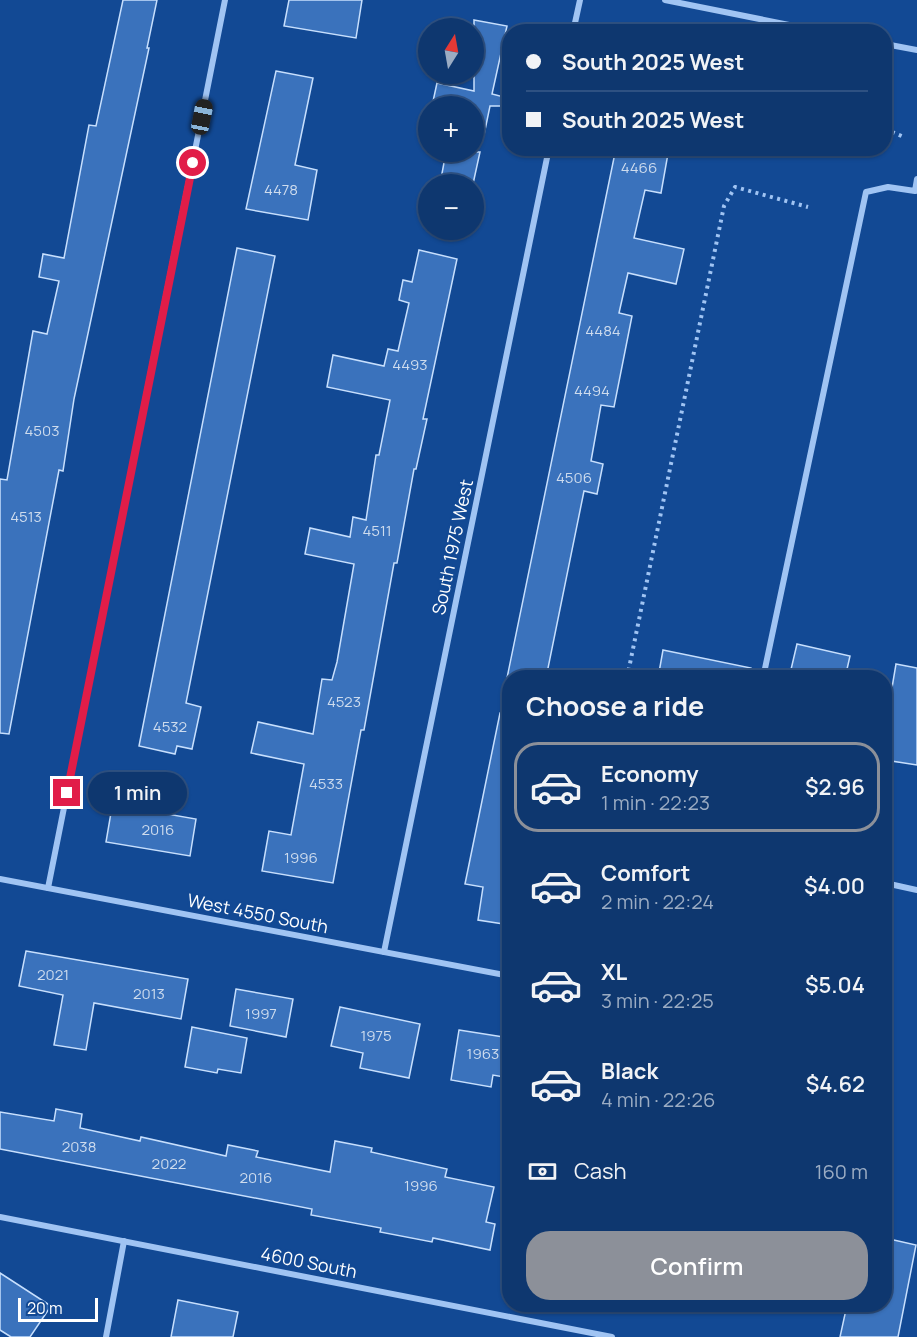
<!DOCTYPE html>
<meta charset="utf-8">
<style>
:root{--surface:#0e376f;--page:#1c4277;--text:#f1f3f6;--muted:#9bacc3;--line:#2e5182;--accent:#8c9099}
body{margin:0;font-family:Manrope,sans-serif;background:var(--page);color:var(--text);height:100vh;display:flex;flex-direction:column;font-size:22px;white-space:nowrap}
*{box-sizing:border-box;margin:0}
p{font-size:20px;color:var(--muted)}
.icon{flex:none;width:33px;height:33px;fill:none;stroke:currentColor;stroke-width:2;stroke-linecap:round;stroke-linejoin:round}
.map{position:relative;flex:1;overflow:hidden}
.drawer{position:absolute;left:502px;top:670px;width:390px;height:642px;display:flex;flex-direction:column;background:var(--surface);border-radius:24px;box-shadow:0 2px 4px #0004,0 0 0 2px var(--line)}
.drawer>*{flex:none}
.guide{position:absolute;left:502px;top:24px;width:390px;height:132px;border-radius:24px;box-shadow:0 2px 4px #0004,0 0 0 2px var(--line);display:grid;align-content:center;height:132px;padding:0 24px;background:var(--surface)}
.needle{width:39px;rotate:11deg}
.buttons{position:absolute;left:418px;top:18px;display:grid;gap:12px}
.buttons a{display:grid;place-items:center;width:66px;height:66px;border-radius:50%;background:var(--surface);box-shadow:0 2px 4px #0004,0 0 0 2px var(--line);font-size:30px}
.scale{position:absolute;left:18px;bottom:15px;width:80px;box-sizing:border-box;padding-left:6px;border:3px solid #fff;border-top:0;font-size:16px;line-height:21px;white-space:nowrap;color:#fff;-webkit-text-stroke:4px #124994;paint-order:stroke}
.end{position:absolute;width:27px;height:27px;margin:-14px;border:8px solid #e11d48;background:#fff;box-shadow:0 0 0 3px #fff}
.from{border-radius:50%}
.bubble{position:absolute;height:42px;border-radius:21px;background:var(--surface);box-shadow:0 2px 4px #0004,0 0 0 2px var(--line);font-size:20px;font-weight:600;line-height:42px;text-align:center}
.car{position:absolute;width:18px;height:36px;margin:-18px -9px;border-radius:8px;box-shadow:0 0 4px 2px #0007;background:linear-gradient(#222 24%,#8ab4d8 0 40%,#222 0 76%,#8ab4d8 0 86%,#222 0)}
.guide b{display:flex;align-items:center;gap:21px;height:57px;font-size:22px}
.guide b+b{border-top:2px solid var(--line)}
.guide i{width:15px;height:15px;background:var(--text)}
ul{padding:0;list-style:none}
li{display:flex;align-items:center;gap:18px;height:90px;margin:0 12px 9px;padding:0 12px;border:3px solid transparent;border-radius:24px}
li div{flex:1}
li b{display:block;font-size:22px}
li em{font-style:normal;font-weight:600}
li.selected{border-color:var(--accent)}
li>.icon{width:54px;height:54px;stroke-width:1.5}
h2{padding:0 24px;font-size:27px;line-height:72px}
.pay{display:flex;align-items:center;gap:15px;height:66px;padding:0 24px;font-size:22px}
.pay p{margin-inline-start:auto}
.action{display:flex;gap:12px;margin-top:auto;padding:12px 24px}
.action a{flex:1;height:69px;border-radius:24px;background:var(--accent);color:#fff;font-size:24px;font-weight:600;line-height:69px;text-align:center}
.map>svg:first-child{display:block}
.building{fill:#3a72bc;stroke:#c7dffd;stroke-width:1.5}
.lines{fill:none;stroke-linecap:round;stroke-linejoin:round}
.path{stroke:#a0c4f3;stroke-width:4;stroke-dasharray:3 4.5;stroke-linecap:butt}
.street{stroke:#a0c4f3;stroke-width:6}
.route{stroke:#e11d48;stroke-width:8}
.labels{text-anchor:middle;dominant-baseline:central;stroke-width:4.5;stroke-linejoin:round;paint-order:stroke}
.number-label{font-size:15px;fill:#cedcee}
.street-label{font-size:18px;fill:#fff;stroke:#124994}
</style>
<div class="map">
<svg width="917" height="1337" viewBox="0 0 917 1337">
<rect width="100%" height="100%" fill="#124994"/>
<g class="building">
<polygon points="123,0 157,0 147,48 149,48 74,399 63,471 59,470 9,734 0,733 0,479 7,480 33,331 47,334 59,281 39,277 43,254 64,258 89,125 96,126"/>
<polygon points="289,0 362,0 356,38 284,26"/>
<polygon points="474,20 507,26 492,94 504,97 503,106 490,106 484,135 474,134 474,106 432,106 437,83 474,91"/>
<polygon points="276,71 313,78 295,165 317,170 308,220 246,209"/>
<polygon points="616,148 669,148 661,193 645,190 634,238 684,249 676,284 628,273 619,313 632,316 614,407 601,405 591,461 603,464 597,494 584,491 546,678 507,678"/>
<polygon points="446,152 480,152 473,184 440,184"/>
<polygon points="237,248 275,256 186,703 201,707 192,749 177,746 175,754 139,746"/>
<polygon points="419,250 457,259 423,419 427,419 416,469 414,469 397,563 394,563 364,730 361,730 333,883 262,871 269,831 291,835 304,764 251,753 258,722 313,734 322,679 332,680 337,662 354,564 305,554 310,528 350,537 353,517 366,520 376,455 379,455 390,400 327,387 333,355 384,366 388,349 398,351 409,303 399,300 403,280 412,282"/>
<polygon points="797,644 850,656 845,678 789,678"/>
<polygon points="663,650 751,668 750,678 658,678"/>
<polygon points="896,664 917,668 917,765 885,760 885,729"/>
<polygon points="500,713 510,714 510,925 478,920 483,887 465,884"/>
<polygon points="114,795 162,803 161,813 196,819 190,856 106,842"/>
<polygon points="26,951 188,979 181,1019 94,1003 86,1050 54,1045 63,995 19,986"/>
<polygon points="236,989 293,999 286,1037 230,1026"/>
<polygon points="340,1007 420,1024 409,1078 360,1068 363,1053 331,1046"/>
<polygon points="192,1027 247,1038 241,1073 218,1069 217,1073 185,1067"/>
<polygon points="459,1030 510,1038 510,1078 493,1075 491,1087 451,1080"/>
<polygon points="56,1109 82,1114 80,1128 140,1141 141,1137 226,1156 228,1145 258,1151 256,1157 330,1172 335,1141 372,1148 371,1152 447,1169 445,1177 494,1187 486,1222 495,1224 490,1250 433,1238 432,1242 380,1232 381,1228 311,1215 312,1209 0,1149 0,1112 54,1121"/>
<polygon points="885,1238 916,1245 898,1337 840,1337 847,1305 885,1305"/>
<polygon points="0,1273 51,1306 30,1337 11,1337 0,1330"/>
<polygon points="178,1300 238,1312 233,1337 171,1337"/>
</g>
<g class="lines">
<g class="path">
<polyline points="885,129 904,137"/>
<polyline points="795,148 807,152 812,148"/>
<polyline points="627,678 724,206 735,187 808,207"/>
</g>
<g class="street">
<polyline points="665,0 824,32"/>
<polyline points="573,32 580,0"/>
<polyline points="885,44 917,50"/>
<polyline points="763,678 866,192 888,187 915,191 917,179"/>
<polyline points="0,879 510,976"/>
<polyline points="885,883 917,890"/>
<polyline points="48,888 225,0"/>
<polyline points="384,952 549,148"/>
<polyline points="0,1217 612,1337"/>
<polyline points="106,1337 124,1241"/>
</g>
</g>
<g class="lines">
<polyline class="route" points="67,793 193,163"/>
</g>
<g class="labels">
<g class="number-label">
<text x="639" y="167">4466</text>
<text x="281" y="189">4478</text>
<text x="603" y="330">4484</text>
<text x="410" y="364">4493</text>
<text x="592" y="390">4494</text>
<text x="42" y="430">4503</text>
<text x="574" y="477">4506</text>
<text x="26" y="516">4513</text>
<text x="377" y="530">4511</text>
<text x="344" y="701">4523</text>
<text x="170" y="726">4532</text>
<text x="326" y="783">4533</text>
<text x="158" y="829">2016</text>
<text x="301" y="857">1996</text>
<text x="53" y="974">2021</text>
<text x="149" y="993">2013</text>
<text x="261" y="1013">1997</text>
<text x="376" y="1035">1975</text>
<text x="483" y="1053">1963</text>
<text x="79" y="1146">2038</text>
<text x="169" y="1163">2022</text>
<text x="256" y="1177">2016</text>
<text x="421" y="1185">1996</text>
</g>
<g class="street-label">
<text transform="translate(452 547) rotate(-78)">South 1975 West</text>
<text transform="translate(258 913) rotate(11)">West 4550 South</text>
<text transform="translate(309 1262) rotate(11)">4600 South</text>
</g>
</g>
</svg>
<div class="buttons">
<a><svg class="needle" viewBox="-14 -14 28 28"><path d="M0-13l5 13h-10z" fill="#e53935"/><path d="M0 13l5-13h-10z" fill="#9bacc3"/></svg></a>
<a>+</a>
<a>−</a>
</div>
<div class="scale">20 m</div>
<i class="end from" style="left:193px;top:163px"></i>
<i class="end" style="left:67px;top:793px"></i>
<div class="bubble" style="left:88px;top:772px;width:99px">1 min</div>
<i class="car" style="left:202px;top:117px;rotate:11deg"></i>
<div class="guide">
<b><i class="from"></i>South 2025 West</b>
<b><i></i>South 2025 West</b>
</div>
<section class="drawer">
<h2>Choose a ride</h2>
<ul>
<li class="selected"><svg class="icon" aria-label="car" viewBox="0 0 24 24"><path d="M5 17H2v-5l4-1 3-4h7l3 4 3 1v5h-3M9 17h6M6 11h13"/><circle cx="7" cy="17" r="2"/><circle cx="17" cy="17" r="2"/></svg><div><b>Economy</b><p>1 min · 22:23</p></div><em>$2.96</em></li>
<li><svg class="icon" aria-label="car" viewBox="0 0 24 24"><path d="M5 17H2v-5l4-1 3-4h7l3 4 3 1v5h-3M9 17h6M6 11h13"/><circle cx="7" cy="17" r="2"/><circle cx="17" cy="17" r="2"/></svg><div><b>Comfort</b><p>2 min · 22:24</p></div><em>$4.00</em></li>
<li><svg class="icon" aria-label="car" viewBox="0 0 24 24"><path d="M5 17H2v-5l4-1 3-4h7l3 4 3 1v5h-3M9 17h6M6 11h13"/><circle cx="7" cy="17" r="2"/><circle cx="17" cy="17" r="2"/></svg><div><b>XL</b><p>3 min · 22:25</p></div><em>$5.04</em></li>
<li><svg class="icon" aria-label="car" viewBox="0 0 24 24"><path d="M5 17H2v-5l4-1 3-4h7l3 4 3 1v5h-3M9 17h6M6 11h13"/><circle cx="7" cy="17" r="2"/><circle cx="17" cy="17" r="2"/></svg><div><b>Black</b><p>4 min · 22:26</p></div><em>$4.62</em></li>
</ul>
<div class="pay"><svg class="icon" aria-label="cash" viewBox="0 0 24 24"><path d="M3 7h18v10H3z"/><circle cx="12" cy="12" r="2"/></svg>Cash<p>160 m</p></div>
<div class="action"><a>Confirm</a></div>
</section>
</div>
